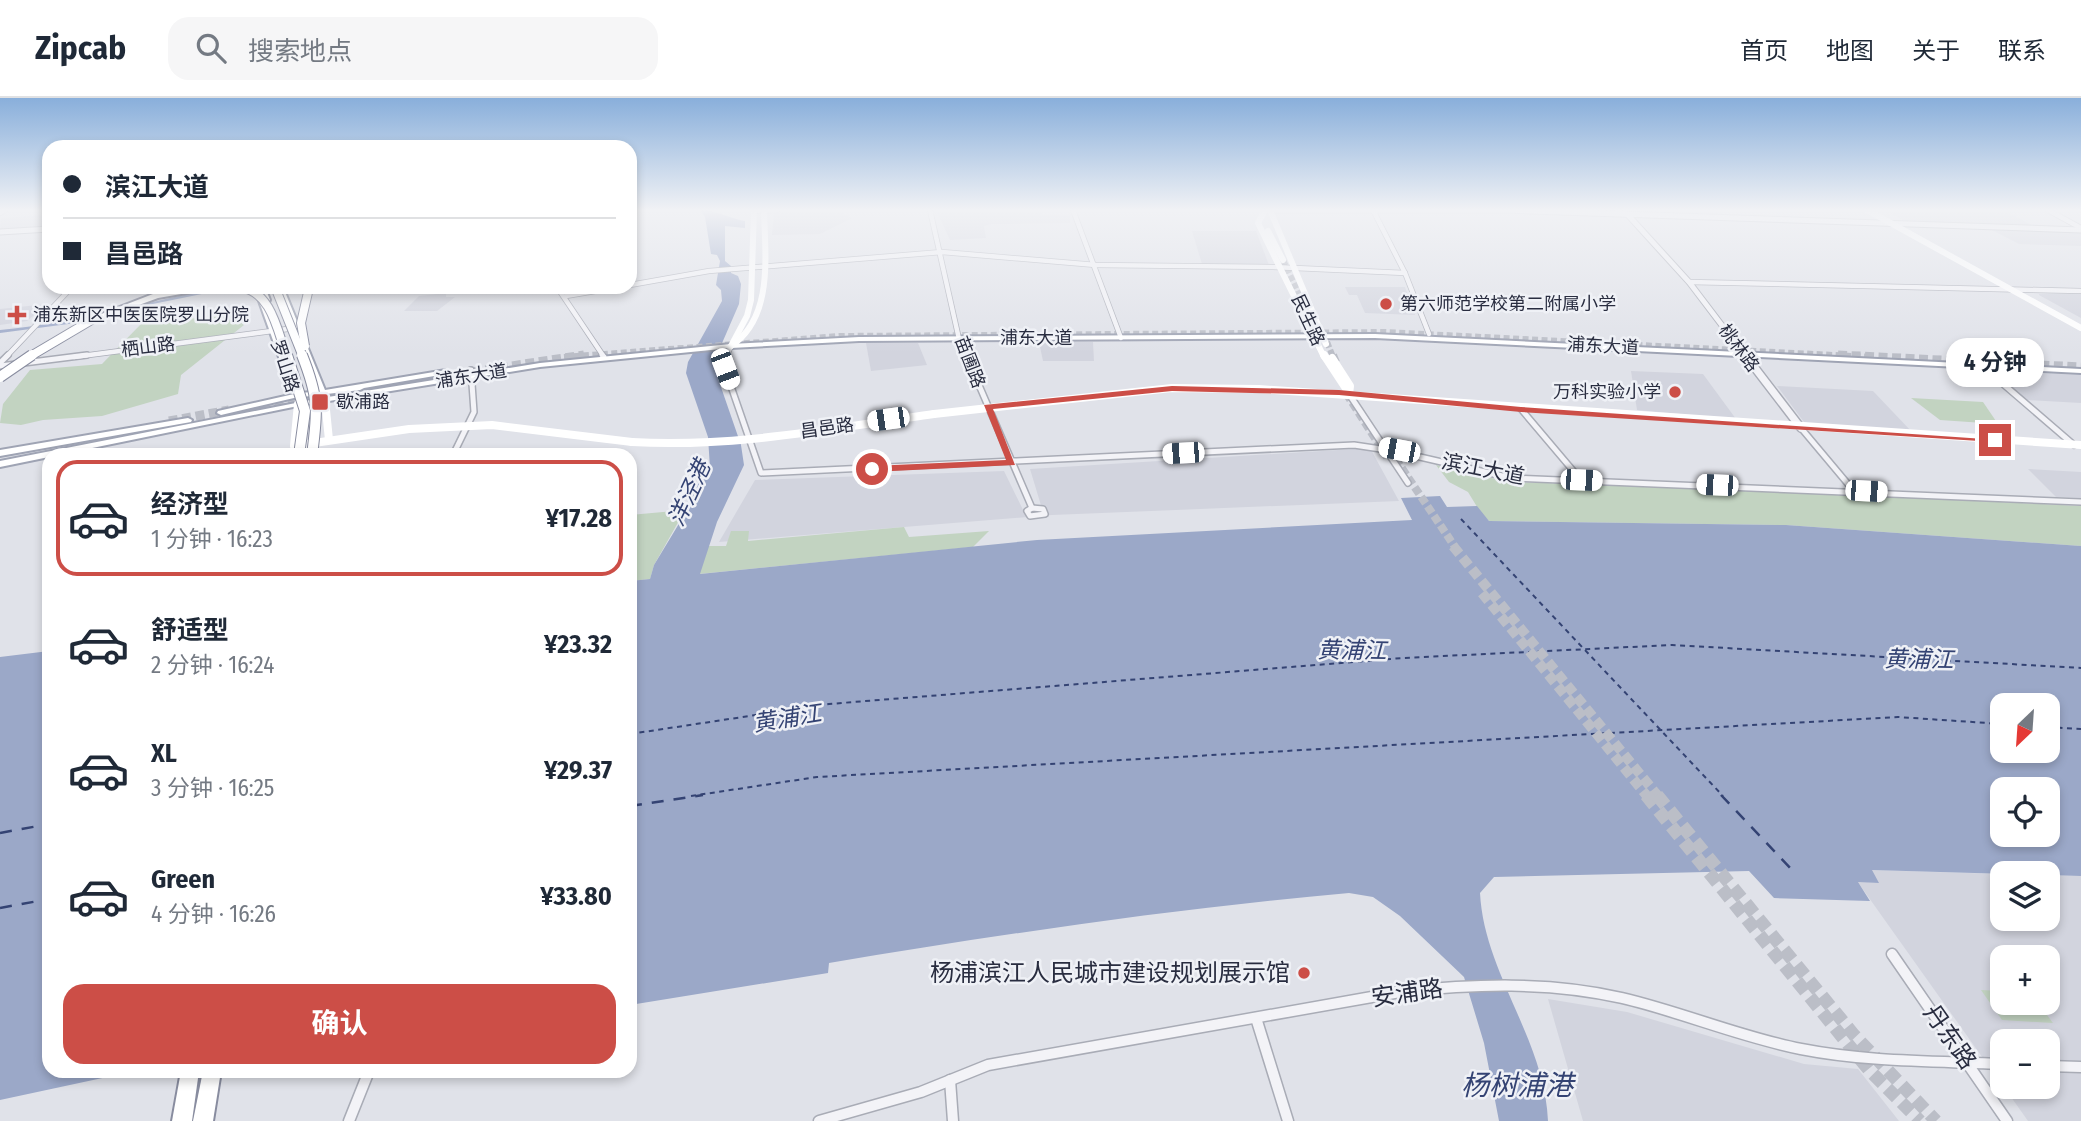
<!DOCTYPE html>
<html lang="zh">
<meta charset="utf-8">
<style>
:root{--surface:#fff;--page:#f6f6f7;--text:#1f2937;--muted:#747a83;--line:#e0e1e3;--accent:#cc4e47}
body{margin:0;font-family:"Fira Sans Condensed","Noto Sans SC",sans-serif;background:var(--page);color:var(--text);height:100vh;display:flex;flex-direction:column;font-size:26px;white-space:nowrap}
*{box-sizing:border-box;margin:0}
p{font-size:23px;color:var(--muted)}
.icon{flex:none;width:38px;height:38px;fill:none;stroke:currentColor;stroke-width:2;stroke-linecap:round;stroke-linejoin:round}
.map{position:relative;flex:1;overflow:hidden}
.panel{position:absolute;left:42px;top:350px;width:595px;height:630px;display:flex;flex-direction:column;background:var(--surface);border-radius:21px;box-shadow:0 4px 10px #0003}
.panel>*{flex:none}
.top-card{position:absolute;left:42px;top:42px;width:595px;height:154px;border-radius:21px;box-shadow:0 4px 10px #0003;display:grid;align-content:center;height:154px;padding:0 21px;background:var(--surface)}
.needle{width:46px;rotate:205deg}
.fabs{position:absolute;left:1990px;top:595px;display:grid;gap:14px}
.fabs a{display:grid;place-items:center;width:70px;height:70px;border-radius:14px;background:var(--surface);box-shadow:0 4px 10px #0003;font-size:35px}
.end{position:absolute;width:32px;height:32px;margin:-16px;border:9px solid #cc4e47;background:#fff;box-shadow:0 0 0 4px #fff}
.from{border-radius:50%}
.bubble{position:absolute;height:49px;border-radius:21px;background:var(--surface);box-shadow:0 4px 10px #0003;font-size:23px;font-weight:700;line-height:49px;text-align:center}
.car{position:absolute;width:21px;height:42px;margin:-21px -10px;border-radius:9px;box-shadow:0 0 5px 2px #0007;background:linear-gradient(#fff 24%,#345 0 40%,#fff 0 76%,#345 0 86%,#fff 0)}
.top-card b{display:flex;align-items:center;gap:24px;height:66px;font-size:26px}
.top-card b+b{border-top:2px solid var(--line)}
.top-card i{width:18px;height:18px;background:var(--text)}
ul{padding:12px 0 0;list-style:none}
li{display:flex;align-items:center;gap:21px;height:116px;margin:0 14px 10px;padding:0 7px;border:4px solid transparent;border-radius:21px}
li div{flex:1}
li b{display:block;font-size:26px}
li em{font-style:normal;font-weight:700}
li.on{border-color:var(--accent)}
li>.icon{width:63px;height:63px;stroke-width:1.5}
.button{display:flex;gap:14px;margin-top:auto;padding:14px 21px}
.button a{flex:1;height:80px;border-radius:21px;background:var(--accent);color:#fff;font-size:28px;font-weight:700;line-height:80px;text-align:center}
header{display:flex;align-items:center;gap:42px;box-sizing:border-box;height:98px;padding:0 35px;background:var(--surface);border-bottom:2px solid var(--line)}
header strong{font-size:33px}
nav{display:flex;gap:38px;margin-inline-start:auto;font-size:24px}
.search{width:490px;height:63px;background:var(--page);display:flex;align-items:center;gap:18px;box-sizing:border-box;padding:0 24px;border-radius:21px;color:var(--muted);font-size:26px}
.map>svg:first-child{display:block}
.built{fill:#d2d4de;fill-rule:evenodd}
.green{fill:#c2d3c1}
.water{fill:#9ba8c8;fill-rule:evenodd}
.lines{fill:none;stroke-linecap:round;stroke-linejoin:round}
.ferry-far1{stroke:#344373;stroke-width:2;stroke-dasharray:5 4.5;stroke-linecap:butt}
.ferry{stroke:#344373;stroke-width:2.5;stroke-dasharray:12 10;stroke-linecap:butt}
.secondary-tunnel-far3{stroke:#bbbec7;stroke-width:6;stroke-dasharray:6 2.5;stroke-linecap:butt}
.secondary-tunnel-far2{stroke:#bbbec7;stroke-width:8;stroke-dasharray:8 3.5;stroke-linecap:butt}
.secondary-tunnel-far1{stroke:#bbbec7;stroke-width:10;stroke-dasharray:10 5;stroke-linecap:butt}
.secondary-tunnel{stroke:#bbbec7;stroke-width:13;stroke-dasharray:13 7;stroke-linecap:butt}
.primary-tunnel-far1{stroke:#bbbec7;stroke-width:6;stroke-dasharray:6 3.5;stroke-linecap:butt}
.primary-tunnel{stroke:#bbbec7;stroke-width:9;stroke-dasharray:9 4.5;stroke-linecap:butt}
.minor-far2-casing{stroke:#a9acb6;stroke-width:6}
.minor-far1-casing{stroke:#a9acb6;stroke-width:8}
.minor-casing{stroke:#a9acb6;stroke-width:13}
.tertiary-far1-casing{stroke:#a9acb6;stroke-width:7}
.tertiary-casing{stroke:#a9acb6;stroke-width:10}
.primary-casing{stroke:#9fa4b4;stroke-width:4}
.trunk-casing{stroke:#888c9f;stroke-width:4}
.minor-far2{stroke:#f3f3f7;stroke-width:4.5}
.minor-far1{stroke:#f3f3f7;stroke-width:5}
.minor{stroke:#f3f3f7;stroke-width:10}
.tertiary-far1{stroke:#f3f3f7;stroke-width:5}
.tertiary{stroke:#f3f3f7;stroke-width:7}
.secondary-far1{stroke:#fff;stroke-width:6}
.secondary{stroke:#fff;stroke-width:8}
.primary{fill:#fff;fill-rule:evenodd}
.trunk{fill:#fff;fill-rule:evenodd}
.trunk-bridge-far1-casing{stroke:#888c9f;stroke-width:10;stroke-linecap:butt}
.trunk-bridge-casing{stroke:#888c9f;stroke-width:12;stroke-linecap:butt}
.secondary-bridge{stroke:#fff;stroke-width:8}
.trunk-bridge-far1{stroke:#fff;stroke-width:8}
.trunk-bridge{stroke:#fff;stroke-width:10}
.route{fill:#cc4e47}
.poi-dot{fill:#cc4e47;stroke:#eff1f6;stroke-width:2.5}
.labels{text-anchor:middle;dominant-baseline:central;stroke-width:5;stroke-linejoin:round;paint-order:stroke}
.far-poi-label{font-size:18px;fill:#292d40;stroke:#eff1f6;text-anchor:start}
.far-street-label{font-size:18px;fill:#292d40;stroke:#eff1f6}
.street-label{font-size:21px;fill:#292d40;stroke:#eff1f6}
.water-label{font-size:23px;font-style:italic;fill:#344373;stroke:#eff1f6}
.near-poi-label{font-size:24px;fill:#292d40;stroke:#eff1f6;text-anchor:end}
.near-street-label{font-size:24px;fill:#292d40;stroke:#eff1f6}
.near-water-label{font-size:28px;font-style:italic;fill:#344373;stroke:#eff1f6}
</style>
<header>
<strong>Zipcab</strong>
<div class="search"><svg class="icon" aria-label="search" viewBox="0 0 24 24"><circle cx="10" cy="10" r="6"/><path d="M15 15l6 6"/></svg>搜索地点</div>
<nav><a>首页</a><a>地图</a><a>关于</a><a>联系</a></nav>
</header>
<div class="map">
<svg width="2081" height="1023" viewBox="0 0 2081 1023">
<rect width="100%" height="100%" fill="#e0e2e9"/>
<g class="built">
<polygon points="837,112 852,120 820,136 772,137 774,114"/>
<polygon points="936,112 1042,113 1044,117 1070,118 1070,125 992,126 984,128 986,140 950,142"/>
<polygon points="1884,112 2004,112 2035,129 1905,123"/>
<polygon points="49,117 49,125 42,130 0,133 1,120"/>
<polygon points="1990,131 2081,134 2081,148 2019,146"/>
<polygon points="1192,133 1256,133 1269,167 1202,166"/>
<polygon points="1345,189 1405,189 1415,217 1365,215 1357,197 1349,197"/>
<polygon points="446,195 446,199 455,199 437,213 404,213 419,198"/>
<polygon points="2039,196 2081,196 2081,220 2039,197"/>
<polygon points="47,206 27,223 0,227 0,211"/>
<polygon points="1039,244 1093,244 1094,263 1043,263"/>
<polygon points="918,245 927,267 871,273 866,245"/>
<polygon points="1631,273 1703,276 1736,321 1637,312"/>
<polygon points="1994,273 2081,277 2081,305 2026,302"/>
<polygon points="1777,288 1873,293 1912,334 1819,328 1804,324"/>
<polygon points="1370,350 1399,403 1052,417 719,444 755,382 1004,373 1025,416 1043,414 1030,371"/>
<polygon points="2028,371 2081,374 2081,400 2056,399"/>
<path d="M 1871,772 L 2002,776 L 2002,821 L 2048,821 L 2048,777 L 2081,778 L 2081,1023 L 2028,1023 L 2004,989 L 2048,989 L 2048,943 L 2002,943 L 2002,987 L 1857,783 L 1878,785 ZM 2002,859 L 2048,859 L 2048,905 L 2002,905 Z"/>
<polygon points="1548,901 1627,914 1804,966 1858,971 1899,1023 1583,1023"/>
</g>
<g class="green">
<polygon points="231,217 244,227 181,277 178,296 102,318 43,322 21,327 0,325 3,306 30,272 102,266 142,225"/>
<polygon points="1911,300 1983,304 1998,326 1940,322"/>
<polygon points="1436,367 1509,384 1703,389 2081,408 2081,448 1786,427 1489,423 1482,417 1468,394 1449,384"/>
<polygon points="685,412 654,467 650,481 630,483 630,417"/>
<polygon points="904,429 909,439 989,433 973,449 699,476 708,448 726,448 731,433 749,433 748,443"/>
<polygon points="1981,892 2002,893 2002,905 2038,905 2053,925 2002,922"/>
</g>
<g class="water">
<path d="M 700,112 C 717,112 728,120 745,123 L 745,130 L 725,128 L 725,163 L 731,168 L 731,175 L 738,178 L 741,186 L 739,206 L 713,266 L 741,347 L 744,367 L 717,424 L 700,476 L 1037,442 L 1412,422 L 1401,400 L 1440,398 L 1447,409 L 1477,408 L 1489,423 L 1786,427 L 2081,448 L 2081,778 L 1872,772 L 1879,785 L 1858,784 L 1870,803 L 1774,800 L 1749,773 L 1494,779 L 1480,795 C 1484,875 1545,942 1548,1023 L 1499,1023 L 1484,945 L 1464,879 L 1400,818 L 1373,799 L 1349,795 C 1174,811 1002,836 829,865 L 828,875 L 630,907 L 630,483 L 650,481 L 654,467 L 680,424 L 705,371 L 710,370 L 708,339 L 686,275 L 688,264 L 722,203 L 721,192 L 716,187 L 720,163 L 717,157 L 711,156 L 705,119 ZM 2002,607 L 2048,607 L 2048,653 L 2002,653 ZM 2002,691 L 2048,691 L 2048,737 L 2002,737 Z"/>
<path d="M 220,189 L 236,189 L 143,208 L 106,221 L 0,235 L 0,232 C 75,225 147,204 220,189 Z"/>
<polygon points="49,553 49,973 135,973 0,1002 0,559"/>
</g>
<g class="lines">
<g class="ferry-far1">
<polyline points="1461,421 1723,698"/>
<polyline points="2048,629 2081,631"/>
<polyline points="630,636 829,606 1403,560 1672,547 2081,570"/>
<polyline points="691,698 817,679 1898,619 2002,626"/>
</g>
<g class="ferry">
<polyline points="1721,697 1795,775"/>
<polyline points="630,708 703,697"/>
<polyline points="0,735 49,726"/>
<polyline points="0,810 49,801"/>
</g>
<g class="secondary-tunnel-far3">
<polyline points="1283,162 1321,244"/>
<polyline points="1324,236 1333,259"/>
</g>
<g class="secondary-tunnel-far2">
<polyline points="1333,257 1337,267"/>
<polyline points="1346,295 1387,359"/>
<polyline points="1389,351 1455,449"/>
</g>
<g class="secondary-tunnel-far1">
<polyline points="1453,448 1658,698"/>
<polyline points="1482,495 1647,698"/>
</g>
<g class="secondary-tunnel">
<polyline points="1646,697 1869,972 1920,1023"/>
<polyline points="1657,697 1854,937 1936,1023"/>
</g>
<polyline class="primary-tunnel-far1" points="564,259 840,238 1386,234 1873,259"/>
<g class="primary-tunnel">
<polyline points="1838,257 2081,269"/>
<polyline points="352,292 584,257"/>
<polyline points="222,319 306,303"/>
<polyline points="169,323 229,312"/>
<polyline points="154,332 178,327"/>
</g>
<g class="minor-far2-casing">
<g id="minor-far2">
<polyline points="930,112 959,241 967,259"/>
<polyline points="1073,112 1121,240"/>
<polyline points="1373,112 1405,175 1429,236"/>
<polyline points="2048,112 2081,130"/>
<polyline points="754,113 777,112"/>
<polyline points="0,115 5,112"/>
<polyline points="1689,184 2081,193"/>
<polyline points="630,187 709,173 942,154 1096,167 1273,169 1405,175"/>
<polyline points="557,189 604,259"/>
<polyline points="566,198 619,189"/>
<polyline points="6,259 72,189"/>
<polyline points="74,259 295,230"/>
<polyline points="726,259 731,248"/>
</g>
</g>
<g class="minor-far1-casing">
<g id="minor-far1">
<polyline points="602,257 604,259"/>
<polyline points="727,257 725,271 761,375 1354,347 1394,353 1511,380 2081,404"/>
<polyline points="966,257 1032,410"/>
<polyline points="0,265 8,257"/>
<polyline points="1981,267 2074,347"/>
<polyline points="0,268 87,257"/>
<polyline points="1349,296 1408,385"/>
<polyline points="1521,311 1581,382"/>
<polyline points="1801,330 1853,392"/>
<polyline points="453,357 474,314 471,272"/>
<polygon points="1032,410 1043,411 1045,416 1030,418 1027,413"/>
</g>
</g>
<g class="minor-casing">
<g id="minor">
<polyline points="1892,856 2007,1023"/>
<polyline points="1256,920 1288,1023"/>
<polyline points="2048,968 2081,969"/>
<polyline points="950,982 953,1023"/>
<polyline points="349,1023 369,973"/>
<path d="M 819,1023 L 921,994 L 988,967 L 1400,894 C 1474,886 1549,883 1622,900 C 1682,914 1740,939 1801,951 C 1867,964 1935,963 2002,966"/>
</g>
</g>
<g class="tertiary-far1-casing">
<g id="tertiary-far1">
<polyline points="1265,112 1506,112 2081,132"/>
<polyline points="1628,117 1689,184 1746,259"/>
<polyline points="0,134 49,131"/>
</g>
</g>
<g class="tertiary-casing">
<polyline id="tertiary" points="1745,257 1801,330"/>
</g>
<g class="primary-casing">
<g id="primary">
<polygon points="254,189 260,189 294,279 293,281 287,281 286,279"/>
<polygon points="277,189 283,189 325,292 446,272 450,274 446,276 364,290 360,292 327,296 328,299 540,265 731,246 859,239 1375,236 2081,271 2081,275 1375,240 859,243 731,250 540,269 298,308 58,357 49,357 49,359 0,369 0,363 321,300 319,297 294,300 221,317 217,315 218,313 294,296 318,293"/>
<polygon points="188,320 192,322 191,324 0,358 0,352"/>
</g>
</g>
<g class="trunk-casing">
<g id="trunk">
<polygon points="196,189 214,189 210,191 158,200 98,222 91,220 153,196"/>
<polygon points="257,189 265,189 270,202 269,204 263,204"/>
<polygon points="181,973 199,973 192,1023 172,1023"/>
<polygon points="203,973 221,973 213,1023 193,1023"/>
</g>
</g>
<use href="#minor-far2" class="minor-far2"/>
<use href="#minor-far1" class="minor-far1"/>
<use href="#minor" class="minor"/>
<use href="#tertiary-far1" class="tertiary-far1"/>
<use href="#tertiary" class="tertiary"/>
<g class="secondary-far1">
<polyline points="1265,112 1258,125 1324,259"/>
<polyline points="1270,112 1326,246"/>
<polyline points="1867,112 2081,230"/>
<polyline points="1268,133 1283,162"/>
<path d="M 731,248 C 774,219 765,157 764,112"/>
<polyline points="731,248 747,218 751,202 754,112"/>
</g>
<g class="secondary">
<polyline points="1324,257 1349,295"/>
<polyline points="1332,260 1350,288 1349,296"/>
<polyline points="325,302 329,342"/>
<polyline points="298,306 294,348 409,331 492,327 632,344"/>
<polyline points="934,316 1172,290 1259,291 2081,347"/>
</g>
<use href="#primary" class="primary"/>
<use href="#trunk" class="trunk"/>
<g class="trunk-bridge-far1-casing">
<g id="trunk-bridge-far1">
<path d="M 241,189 C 272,195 277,232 287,259"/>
<polyline points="275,189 303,259"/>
<polyline points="305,248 301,225 309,190"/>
<polyline points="29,259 95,220"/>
</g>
</g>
<g class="trunk-bridge-casing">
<g id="trunk-bridge">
<polyline points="287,257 305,313 299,357"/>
<path d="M 302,257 C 319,300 318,312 312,357"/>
<polyline points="0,279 32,257"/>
</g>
</g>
<path class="secondary-bridge" d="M 632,344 C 734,350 833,330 934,316"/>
<use href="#trunk-bridge-far1" class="trunk-bridge-far1"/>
<use href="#trunk-bridge" class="trunk-bridge"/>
</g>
<linearGradient id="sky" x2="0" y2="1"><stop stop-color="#89afdb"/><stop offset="0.44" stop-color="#f1f2f5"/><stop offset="1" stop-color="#f1f2f5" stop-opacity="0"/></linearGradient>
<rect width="2081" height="255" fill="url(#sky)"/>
<polygon class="route" points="1172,288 1339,292 1521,309 1999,342 1995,344 1521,314 1339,297 1172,293 993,311 1015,367 872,374 867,371 872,368 1006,362 984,307"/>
<g class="poi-dot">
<circle cx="1386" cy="206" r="7"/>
<path d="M13.5 206.5h7v7h7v7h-7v7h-7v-7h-7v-7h7z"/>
<circle cx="1675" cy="294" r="7"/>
<rect x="311" y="295" width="18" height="18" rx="3.5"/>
<circle cx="1304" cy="875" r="7"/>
</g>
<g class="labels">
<g class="far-poi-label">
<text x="1400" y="206">第六师范学校第二附属小学</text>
<text x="33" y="217">浦东新区中医医院罗山分院</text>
<text x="1661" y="294" text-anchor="end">万科实验小学</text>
<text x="336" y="304">歇浦路</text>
</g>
<g class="far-street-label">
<text transform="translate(1308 222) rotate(65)">民生路</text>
<text x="1036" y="240">浦东大道</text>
<text transform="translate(1603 248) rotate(3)">浦东大道</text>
<text transform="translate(148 249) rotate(-7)">栖山路</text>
<text transform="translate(1739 250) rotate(53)">桃林路</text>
<text transform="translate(970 264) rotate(69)">苗圃路</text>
<text transform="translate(285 268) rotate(72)">罗山路</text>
<text transform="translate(471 278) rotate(-9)">浦东大道</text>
<text transform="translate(827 330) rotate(-8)">昌邑路</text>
</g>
<g class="street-label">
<text transform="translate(1483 371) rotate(11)">滨江大道</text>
</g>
<g class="water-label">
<text transform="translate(689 395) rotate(-65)">洋泾港</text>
<text transform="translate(1352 552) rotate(1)">黄浦江</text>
<text transform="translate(1919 561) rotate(1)">黄浦江</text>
<text transform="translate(787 620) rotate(-9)">黄浦江</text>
</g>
<g class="near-poi-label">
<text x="1290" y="875">杨浦滨江人民城市建设规划展示馆</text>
</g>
<g class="near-street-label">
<text transform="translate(1407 895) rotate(-8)">安浦路</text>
<text transform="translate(1950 939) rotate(55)">丹东路</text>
</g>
<g class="near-water-label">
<text x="1517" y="987">杨树浦港</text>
</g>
</g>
</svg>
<div class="fabs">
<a><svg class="needle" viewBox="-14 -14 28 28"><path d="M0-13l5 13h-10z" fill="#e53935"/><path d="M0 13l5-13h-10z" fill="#747a83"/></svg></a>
<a><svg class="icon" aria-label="locate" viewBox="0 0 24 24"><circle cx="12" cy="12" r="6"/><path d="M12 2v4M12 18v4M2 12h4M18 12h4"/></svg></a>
<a><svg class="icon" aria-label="layers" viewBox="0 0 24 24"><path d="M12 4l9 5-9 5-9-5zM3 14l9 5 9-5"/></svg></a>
<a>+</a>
<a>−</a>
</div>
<i class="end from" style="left:872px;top:371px"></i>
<i class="end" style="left:1995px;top:342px"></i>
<div class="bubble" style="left:1946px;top:240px;width:98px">4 分钟</div>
<i class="car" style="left:725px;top:271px;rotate:159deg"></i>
<i class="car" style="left:888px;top:321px;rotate:262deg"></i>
<i class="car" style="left:1399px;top:352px;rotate:281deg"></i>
<i class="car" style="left:1183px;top:355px;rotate:267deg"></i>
<i class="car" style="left:1581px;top:382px;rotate:92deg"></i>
<i class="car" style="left:1717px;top:387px;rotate:272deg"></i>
<i class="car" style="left:1866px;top:393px;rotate:93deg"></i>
<div class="top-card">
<b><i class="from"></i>滨江大道</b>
<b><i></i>昌邑路</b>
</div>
<section class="panel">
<ul>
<li class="on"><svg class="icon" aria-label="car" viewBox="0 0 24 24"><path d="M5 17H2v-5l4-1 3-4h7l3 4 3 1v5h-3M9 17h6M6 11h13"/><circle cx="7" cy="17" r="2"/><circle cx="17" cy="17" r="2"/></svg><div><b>经济型</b><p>1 分钟 · 16:23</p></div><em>¥17.28</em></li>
<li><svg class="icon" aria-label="car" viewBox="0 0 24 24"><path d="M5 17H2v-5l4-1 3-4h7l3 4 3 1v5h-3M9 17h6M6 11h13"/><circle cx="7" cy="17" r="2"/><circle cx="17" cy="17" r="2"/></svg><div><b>舒适型</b><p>2 分钟 · 16:24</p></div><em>¥23.32</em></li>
<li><svg class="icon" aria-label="car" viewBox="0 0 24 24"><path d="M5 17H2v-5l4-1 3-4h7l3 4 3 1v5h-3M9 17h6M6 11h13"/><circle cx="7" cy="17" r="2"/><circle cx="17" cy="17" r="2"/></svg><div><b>XL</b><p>3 分钟 · 16:25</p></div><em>¥29.37</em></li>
<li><svg class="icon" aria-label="car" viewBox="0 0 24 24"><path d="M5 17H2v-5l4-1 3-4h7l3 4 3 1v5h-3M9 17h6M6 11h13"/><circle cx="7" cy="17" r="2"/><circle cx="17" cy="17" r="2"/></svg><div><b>Green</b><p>4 分钟 · 16:26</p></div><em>¥33.80</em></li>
</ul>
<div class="button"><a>确认</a></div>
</section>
</div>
